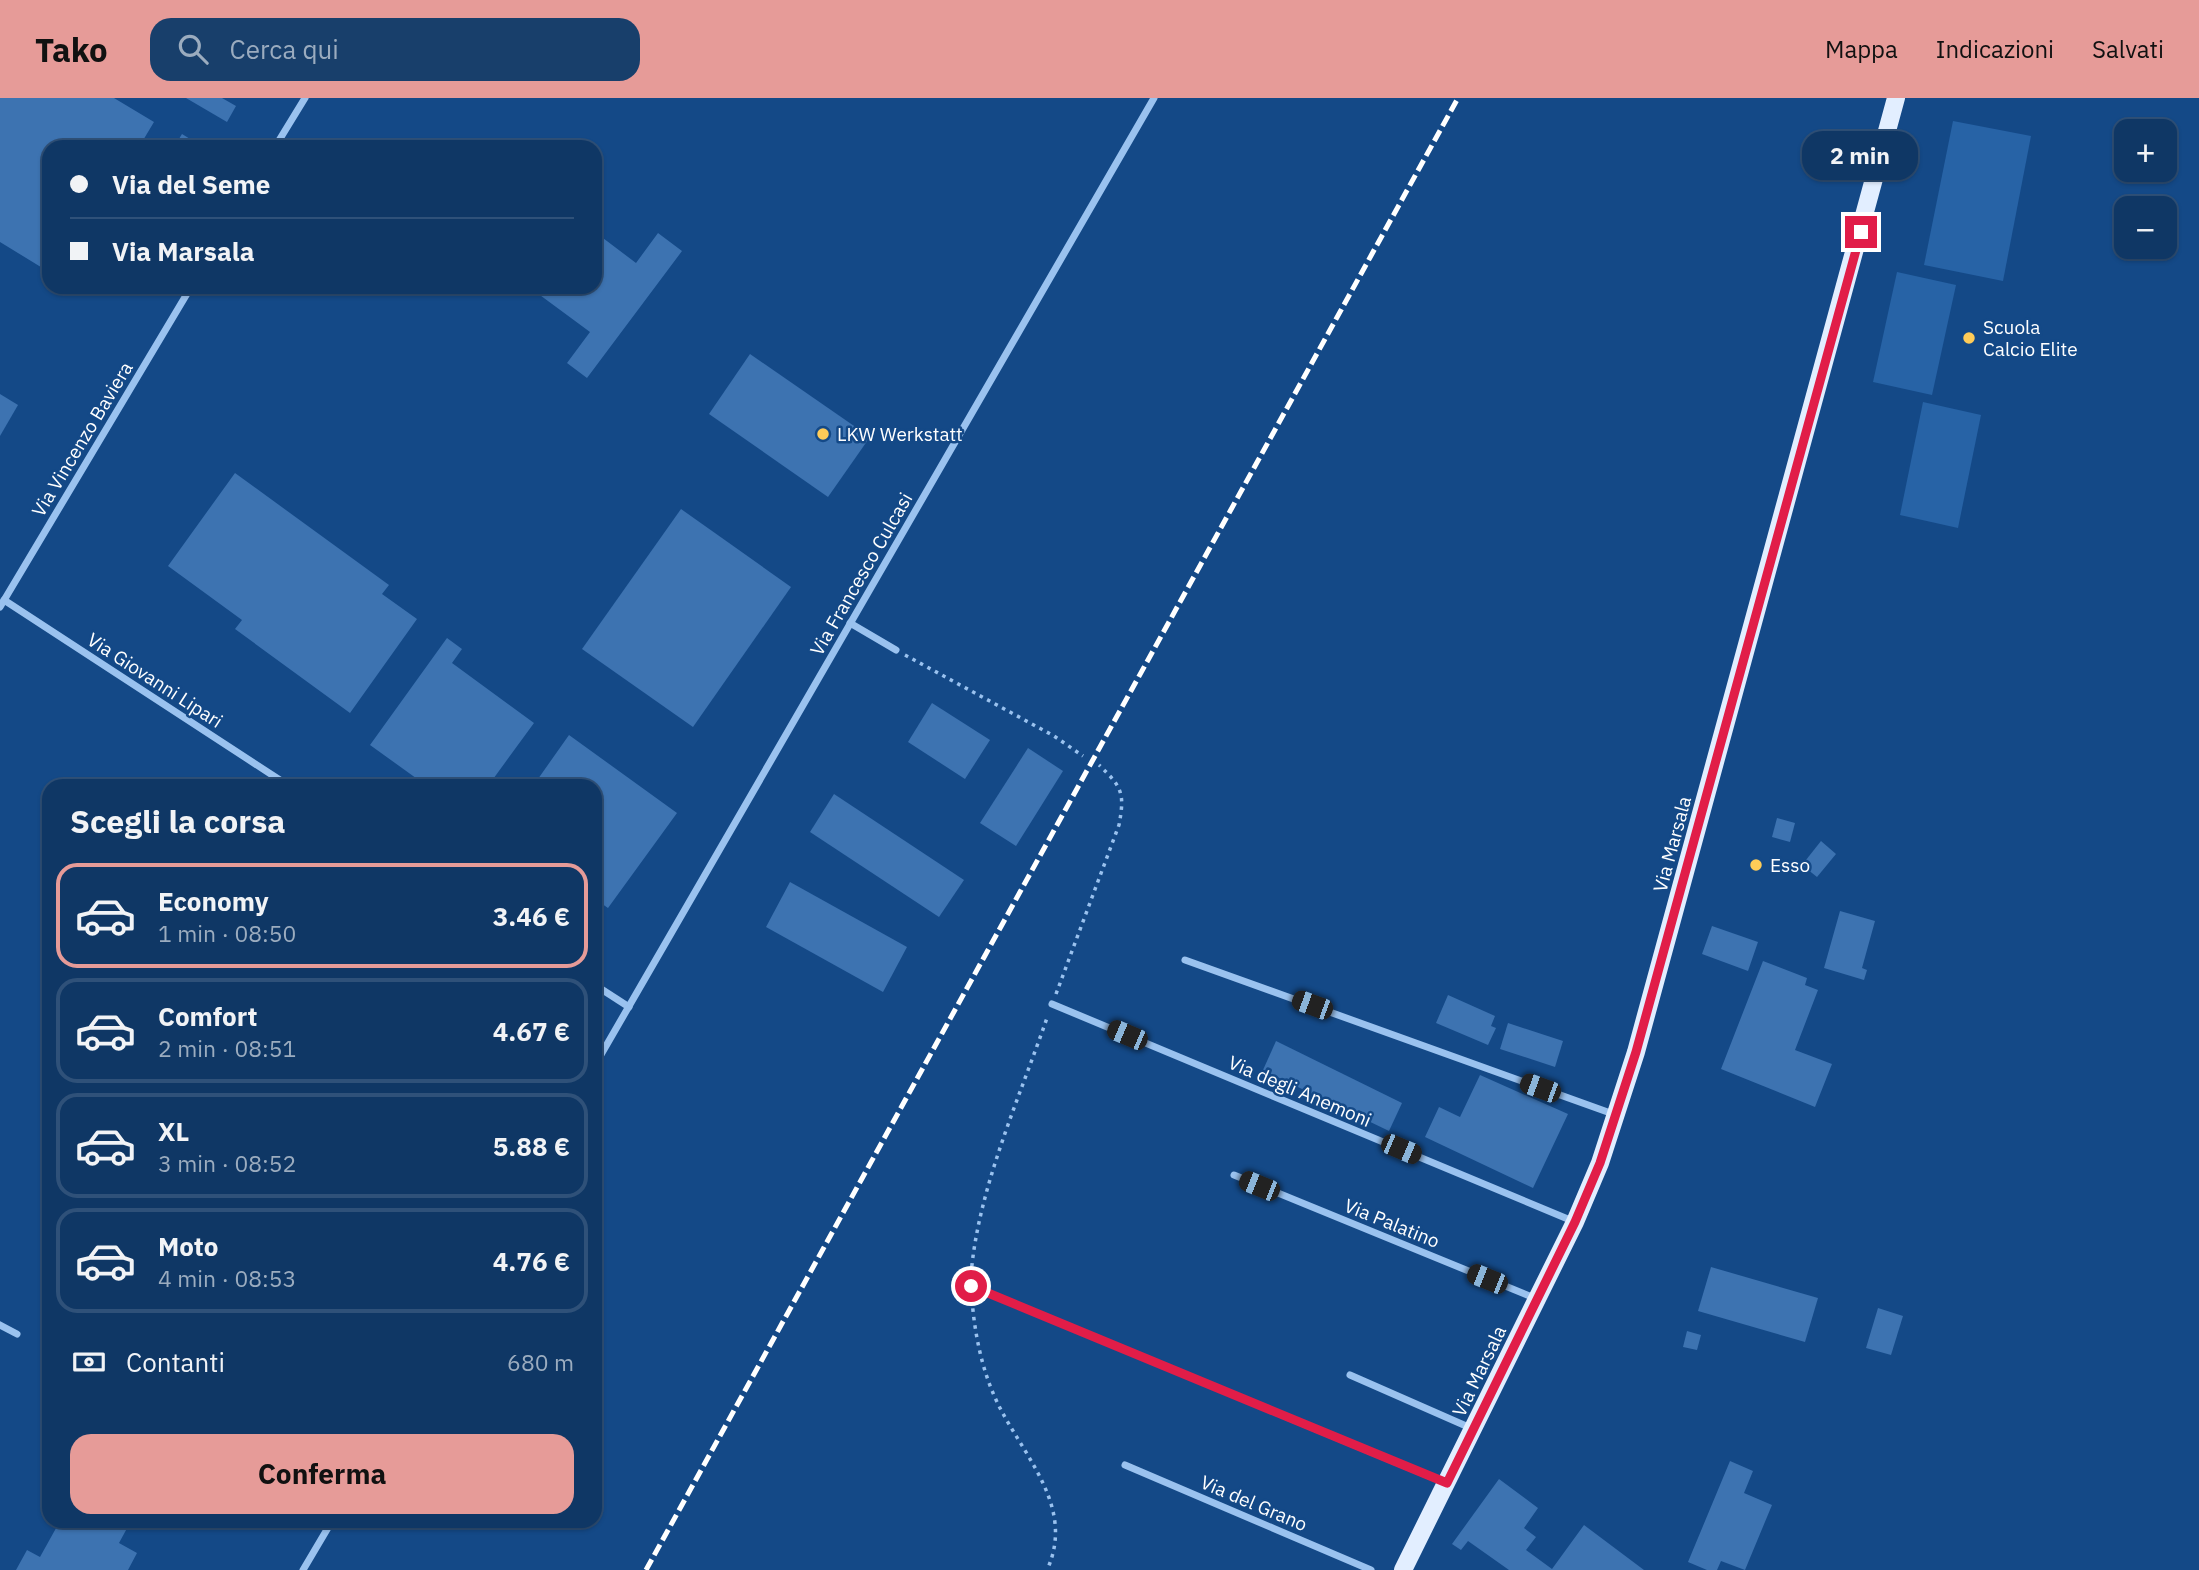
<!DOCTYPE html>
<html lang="it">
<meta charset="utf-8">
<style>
:root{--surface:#0f3765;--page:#183f6b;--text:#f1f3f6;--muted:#9bacbf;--line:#2f5179;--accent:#e69b98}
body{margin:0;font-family:"IBM Plex Sans",sans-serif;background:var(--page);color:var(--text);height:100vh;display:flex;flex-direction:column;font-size:26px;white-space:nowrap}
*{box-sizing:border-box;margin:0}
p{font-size:23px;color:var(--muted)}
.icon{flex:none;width:38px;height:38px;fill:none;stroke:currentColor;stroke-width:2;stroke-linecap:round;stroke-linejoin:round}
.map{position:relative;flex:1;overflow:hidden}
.details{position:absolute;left:42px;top:681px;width:560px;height:749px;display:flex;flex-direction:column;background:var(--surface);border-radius:21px;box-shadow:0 2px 5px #0004,0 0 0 2px var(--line)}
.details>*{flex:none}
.banner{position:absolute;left:42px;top:42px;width:560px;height:154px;border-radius:21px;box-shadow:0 2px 5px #0004,0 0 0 2px var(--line);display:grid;align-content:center;height:154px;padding:0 28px;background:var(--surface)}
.tools{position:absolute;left:2114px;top:21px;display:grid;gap:14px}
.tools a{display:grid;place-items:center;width:63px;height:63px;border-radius:14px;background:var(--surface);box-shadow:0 2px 5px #0004,0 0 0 2px var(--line);font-size:35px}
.end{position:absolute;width:32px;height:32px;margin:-16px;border:9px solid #e11d48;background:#fff;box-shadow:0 0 0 4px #fff}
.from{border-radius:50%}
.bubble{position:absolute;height:49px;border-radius:21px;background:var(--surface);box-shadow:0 2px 5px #0004,0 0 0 2px var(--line);font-size:23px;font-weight:700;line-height:49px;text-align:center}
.car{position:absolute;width:21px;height:42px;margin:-21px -10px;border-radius:9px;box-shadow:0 0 5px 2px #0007;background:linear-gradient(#222 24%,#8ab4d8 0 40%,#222 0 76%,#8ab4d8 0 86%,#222 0)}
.banner b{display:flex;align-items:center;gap:24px;height:66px;font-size:26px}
.banner b+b{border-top:2px solid var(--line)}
.banner i{width:18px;height:18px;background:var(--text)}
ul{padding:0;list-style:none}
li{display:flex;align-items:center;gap:21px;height:105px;margin:0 14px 10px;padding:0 14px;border:4px solid var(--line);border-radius:21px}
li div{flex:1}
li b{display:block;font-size:26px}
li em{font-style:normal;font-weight:700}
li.selected{border-color:var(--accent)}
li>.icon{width:63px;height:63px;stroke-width:1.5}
h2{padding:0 28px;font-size:32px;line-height:84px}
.pay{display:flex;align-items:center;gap:18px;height:77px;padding:0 28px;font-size:26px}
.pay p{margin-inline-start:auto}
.primary-button{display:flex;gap:14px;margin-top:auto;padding:14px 28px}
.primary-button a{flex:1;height:80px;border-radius:21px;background:var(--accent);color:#111;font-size:28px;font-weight:700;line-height:80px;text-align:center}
header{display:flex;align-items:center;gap:42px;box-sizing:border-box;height:98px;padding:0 35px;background:var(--accent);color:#111}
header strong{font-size:33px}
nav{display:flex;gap:38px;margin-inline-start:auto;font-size:24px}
.search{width:490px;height:63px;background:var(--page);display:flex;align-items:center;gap:18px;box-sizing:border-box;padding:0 24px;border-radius:21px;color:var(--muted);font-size:26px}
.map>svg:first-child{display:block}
.green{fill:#2763a6}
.building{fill:#3d73b1}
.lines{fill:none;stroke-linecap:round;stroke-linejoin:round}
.path{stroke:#9ac2ef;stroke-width:3.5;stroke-dasharray:3.5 5;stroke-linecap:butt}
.street{stroke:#9ac2ef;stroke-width:7}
.primary{stroke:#e2eeff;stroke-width:18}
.rail{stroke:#fff;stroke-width:5;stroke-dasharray:12 5;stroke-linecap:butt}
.route{stroke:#e11d48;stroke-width:9}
.poi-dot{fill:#ffcc58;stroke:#144987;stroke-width:2.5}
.labels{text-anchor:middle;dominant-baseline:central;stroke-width:5;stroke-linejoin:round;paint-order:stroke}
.poi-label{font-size:19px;fill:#fff;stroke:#144987;text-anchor:start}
.street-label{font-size:19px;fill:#fff;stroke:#144987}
</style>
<header>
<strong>Tako</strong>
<div class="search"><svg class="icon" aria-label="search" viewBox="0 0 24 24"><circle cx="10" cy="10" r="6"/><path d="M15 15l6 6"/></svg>Cerca qui</div>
<nav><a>Mappa</a><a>Indicazioni</a><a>Salvati</a></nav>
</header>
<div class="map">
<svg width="2199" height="1472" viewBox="0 0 2199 1472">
<rect width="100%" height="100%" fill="#144987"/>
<g class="green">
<polygon points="1953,23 2031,38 2003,183 1924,167"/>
<polygon points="1897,174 1956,187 1932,297 1873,284"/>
<polygon points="1923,304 1981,317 1958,430 1900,417"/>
</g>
<g class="building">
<polygon points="0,0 114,0 154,24 139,49 49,49 49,174 0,144"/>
<polygon points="186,0 222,0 236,8 227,24"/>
<polygon points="182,36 203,49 174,49"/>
<polygon points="595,134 636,165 658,135 682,153 587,280 567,265 590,234 529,189 595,189"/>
<polygon points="750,256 870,339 828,399 709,316"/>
<polygon points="0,296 18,307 0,338"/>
<polygon points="235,375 389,487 382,496 417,521 350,615 235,531 242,522 168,468"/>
<polygon points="681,411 791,489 693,629 582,551"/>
<polygon points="447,540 462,551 452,565 534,625 488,688 427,688 370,647"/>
<polygon points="932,605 990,642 965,681 908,644"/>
<polygon points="569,637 677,715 608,810 595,801 595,688 533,688"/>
<polygon points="1028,650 1063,673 1016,748 980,725"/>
<polygon points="834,696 964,782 939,819 810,734"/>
<polygon points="1777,720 1795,725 1790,744 1772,739"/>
<polygon points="1821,743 1836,756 1817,779 1802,767"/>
<polygon points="790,784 907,849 883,894 766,829"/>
<polygon points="1840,813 1875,823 1862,870 1867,872 1864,882 1824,870"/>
<polygon points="1712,828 1758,844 1748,873 1702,856"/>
<polygon points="1763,863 1807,880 1805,887 1818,892 1795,952 1832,966 1815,1009 1721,971"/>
<polygon points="1448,897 1495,918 1491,928 1496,930 1488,947 1436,925"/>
<polygon points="1508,925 1563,943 1555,969 1500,951"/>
<polygon points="1276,943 1402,1005 1389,1033 1263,972"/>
<polygon points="1480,977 1568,1016 1533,1090 1425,1039 1439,1009 1460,1019"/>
<polygon points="1711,1169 1818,1200 1805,1244 1698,1213"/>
<polygon points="1878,1210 1903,1218 1891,1257 1866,1250"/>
<polygon points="1687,1233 1701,1237 1697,1252 1683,1249"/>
<polygon points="1730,1363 1753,1373 1744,1395 1772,1407 1745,1472 1721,1463 1717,1472 1707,1472 1688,1464"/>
<polygon points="1499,1381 1538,1410 1524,1430 1536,1439 1526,1452 1552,1471 1584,1427 1644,1472 1509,1472 1468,1443 1461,1452 1452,1446"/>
<polygon points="60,1423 131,1423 119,1445 137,1455 128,1472 16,1472 27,1452 40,1459"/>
</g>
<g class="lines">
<g class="path">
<polyline points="905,557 1054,638 1083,658"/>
<path d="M 1056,896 L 1119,727 C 1125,695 1122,689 1099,667"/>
<path d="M 971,1177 C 978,1090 1020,999 1048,917"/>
<path d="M 972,1202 C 975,1239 983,1277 1000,1310 C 1027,1362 1075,1411 1047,1472"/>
</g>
<g class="street">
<polyline points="275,49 305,0"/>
<polyline points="4,502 289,688"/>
<polyline points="0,509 191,189"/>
<polyline points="850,525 896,552"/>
<polyline points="1185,862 1616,1017"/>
<polyline points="595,887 629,909"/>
<polyline points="1052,906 1575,1124"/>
<polyline points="595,967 1154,0"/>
<polyline points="1234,1077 1537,1201"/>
<polyline points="971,1188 1446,1385"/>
<polyline points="0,1227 17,1236"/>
<polyline points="1350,1277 1473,1331"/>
<polyline points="1125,1367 1371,1472"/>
<polyline points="303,1472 332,1423"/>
</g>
<polyline class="primary" points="1403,1472 1575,1124 1600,1065 1636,954 1896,0"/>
<polyline class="rail" points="646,1472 1458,0"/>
</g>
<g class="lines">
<polyline class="route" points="971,1188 1447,1385 1575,1124 1600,1065 1636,954 1861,134"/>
</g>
<g class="poi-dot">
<circle cx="1969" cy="240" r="7"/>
<circle cx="823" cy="336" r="7"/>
<circle cx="1756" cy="767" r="7"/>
</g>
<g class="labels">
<g class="poi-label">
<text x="1983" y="229">Scuola<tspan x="1983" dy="22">Calcio Elite</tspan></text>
<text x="837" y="336">LKW Werkstatt</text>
<text x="1770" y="767">Esso</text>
</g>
<g class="street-label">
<text transform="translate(82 341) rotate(-59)">Via Vincenzo Baviera</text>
<text transform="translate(861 476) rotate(-60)">Via Francesco Culcasi</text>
<text transform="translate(155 582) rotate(33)">Via Giovanni Lipari</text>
<text transform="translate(1672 746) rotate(-75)">Via Marsala</text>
<text transform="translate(1300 993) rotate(23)">Via degli Anemoni</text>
<text transform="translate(1392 1125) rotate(22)">Via Palatino</text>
<text transform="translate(1479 1273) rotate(-64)">Via Marsala</text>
<text transform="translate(1254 1405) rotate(23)">Via del Grano</text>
</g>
</g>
</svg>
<div class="tools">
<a>+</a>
<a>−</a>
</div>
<i class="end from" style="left:971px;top:1188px"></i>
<i class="end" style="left:1861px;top:134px"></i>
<div class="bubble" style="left:1802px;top:33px;width:116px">2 min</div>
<i class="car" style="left:1312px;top:907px;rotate:290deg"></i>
<i class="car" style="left:1127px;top:937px;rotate:293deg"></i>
<i class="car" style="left:1540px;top:990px;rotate:290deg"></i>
<i class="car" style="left:1401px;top:1051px;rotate:113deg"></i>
<i class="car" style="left:1259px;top:1088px;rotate:292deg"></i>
<i class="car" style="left:1487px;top:1181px;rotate:292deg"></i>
<div class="banner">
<b><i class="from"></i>Via del Seme</b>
<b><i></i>Via Marsala</b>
</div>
<section class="details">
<h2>Scegli la corsa</h2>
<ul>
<li class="selected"><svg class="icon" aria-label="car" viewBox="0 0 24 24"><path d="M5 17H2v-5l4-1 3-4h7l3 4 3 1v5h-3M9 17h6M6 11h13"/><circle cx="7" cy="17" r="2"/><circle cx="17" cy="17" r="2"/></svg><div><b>Economy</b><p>1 min · 08:50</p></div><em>3.46 €</em></li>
<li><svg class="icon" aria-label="car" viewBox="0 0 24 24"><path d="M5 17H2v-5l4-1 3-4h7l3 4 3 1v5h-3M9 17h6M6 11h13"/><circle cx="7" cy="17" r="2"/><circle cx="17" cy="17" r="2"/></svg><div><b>Comfort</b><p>2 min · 08:51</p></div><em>4.67 €</em></li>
<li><svg class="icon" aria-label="car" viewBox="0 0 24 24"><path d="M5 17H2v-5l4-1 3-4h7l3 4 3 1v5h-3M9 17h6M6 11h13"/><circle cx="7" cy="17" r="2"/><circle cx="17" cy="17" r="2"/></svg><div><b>XL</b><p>3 min · 08:52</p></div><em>5.88 €</em></li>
<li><svg class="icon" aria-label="car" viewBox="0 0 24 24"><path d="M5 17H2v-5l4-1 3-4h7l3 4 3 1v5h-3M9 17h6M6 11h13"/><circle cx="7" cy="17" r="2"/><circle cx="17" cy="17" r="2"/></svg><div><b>Moto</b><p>4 min · 08:53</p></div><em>4.76 €</em></li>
</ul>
<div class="pay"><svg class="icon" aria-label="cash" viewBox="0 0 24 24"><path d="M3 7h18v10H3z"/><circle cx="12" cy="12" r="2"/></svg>Contanti<p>680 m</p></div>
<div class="primary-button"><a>Conferma</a></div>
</section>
</div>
